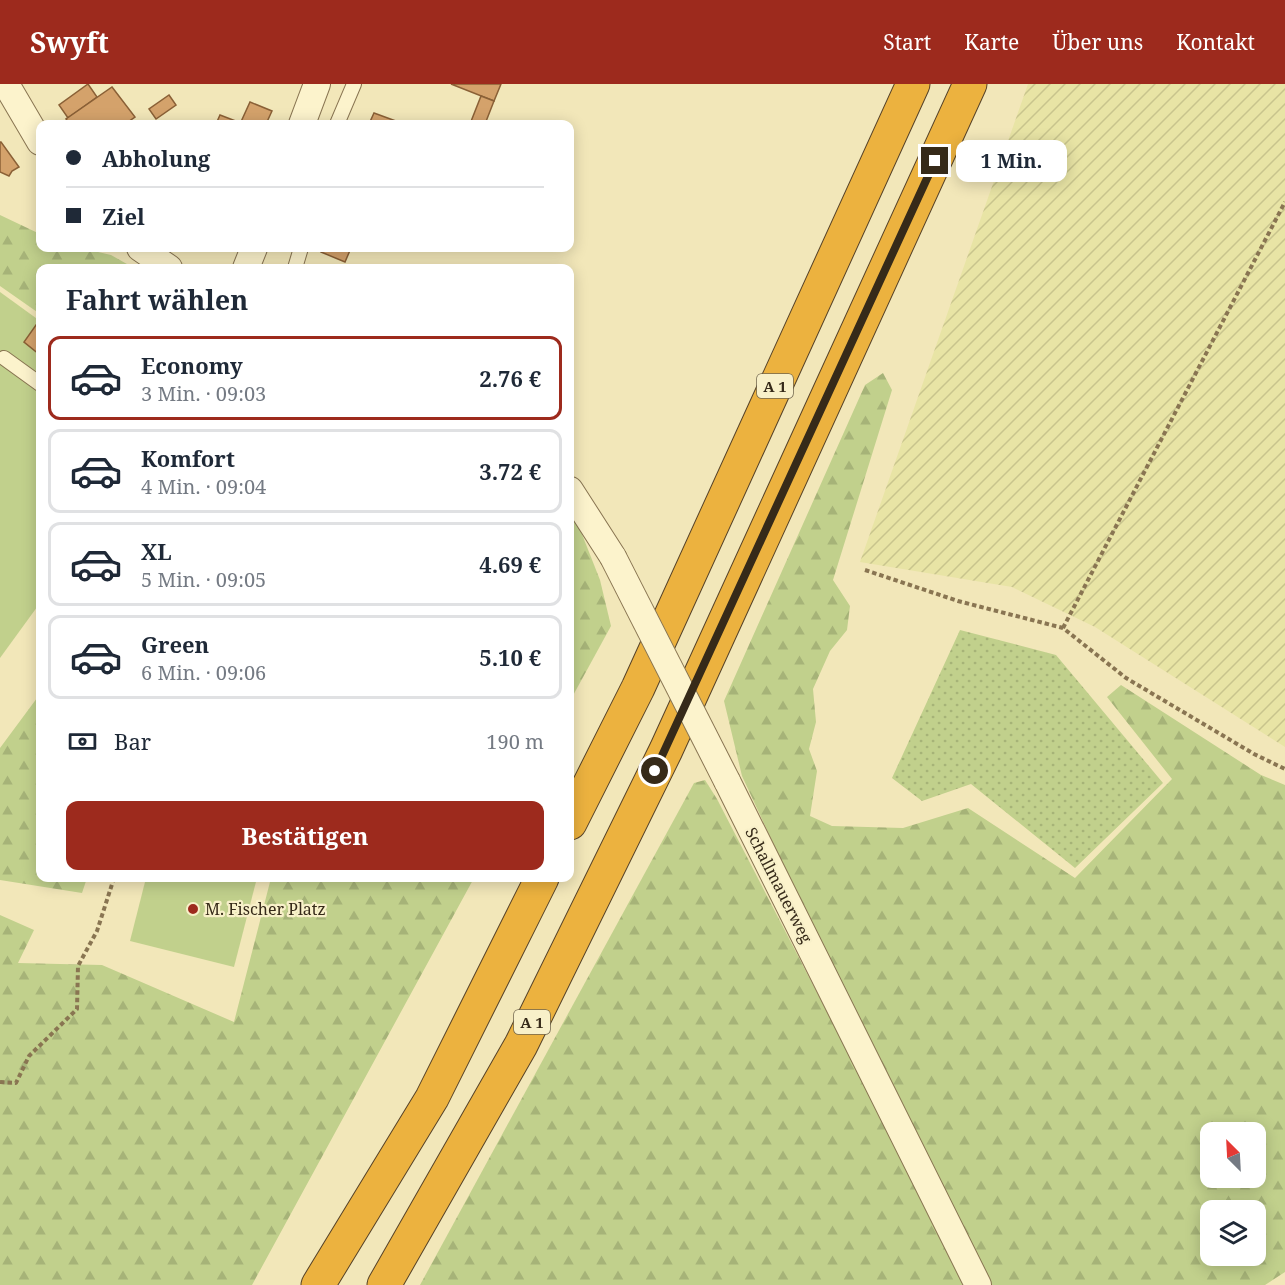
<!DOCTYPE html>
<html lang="de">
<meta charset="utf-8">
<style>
:root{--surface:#fff;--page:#f2f2f3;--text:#1f2937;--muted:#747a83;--line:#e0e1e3;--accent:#9d2a1d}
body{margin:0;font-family:"Noto Serif",serif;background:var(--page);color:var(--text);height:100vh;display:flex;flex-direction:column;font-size:22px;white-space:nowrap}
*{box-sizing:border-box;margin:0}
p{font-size:20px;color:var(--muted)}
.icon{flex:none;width:33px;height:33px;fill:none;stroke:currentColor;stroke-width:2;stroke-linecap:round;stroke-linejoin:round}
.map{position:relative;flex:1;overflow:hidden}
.details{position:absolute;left:36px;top:180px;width:538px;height:618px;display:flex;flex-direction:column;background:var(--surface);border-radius:12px;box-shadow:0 3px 15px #0003}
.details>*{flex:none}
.banner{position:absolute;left:36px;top:36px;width:538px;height:132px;border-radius:12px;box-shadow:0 3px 15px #0003;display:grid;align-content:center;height:132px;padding:0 30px;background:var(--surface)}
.needle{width:39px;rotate:336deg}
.fabs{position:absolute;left:1200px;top:1038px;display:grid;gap:12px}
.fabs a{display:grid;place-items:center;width:66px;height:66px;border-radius:12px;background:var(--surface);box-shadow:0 3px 15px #0003;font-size:30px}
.end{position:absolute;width:27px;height:27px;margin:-14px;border:8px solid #362a19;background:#fff;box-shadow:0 0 0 3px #fff}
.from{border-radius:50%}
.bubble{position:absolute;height:42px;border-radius:12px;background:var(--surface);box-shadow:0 3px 15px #0003;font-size:20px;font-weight:700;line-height:42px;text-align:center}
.banner b{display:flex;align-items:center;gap:21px;height:57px;font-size:22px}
.banner b+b{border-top:2px solid var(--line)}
.banner i{width:15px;height:15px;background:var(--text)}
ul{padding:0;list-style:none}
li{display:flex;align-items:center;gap:18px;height:84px;margin:0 12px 9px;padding:0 18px;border:3px solid var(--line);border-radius:12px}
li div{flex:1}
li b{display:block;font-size:22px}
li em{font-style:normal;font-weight:700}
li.selected{border-color:var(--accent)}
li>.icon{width:54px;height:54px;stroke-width:1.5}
h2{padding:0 30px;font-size:27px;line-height:72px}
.pay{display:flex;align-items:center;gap:15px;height:66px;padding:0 30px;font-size:22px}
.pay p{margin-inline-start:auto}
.cta{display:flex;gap:12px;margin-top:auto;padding:12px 30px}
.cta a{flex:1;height:69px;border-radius:12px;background:var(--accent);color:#fff;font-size:24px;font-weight:700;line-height:69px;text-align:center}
header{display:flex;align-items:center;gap:36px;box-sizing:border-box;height:84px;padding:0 30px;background:var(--accent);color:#fff}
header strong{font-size:28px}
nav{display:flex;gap:33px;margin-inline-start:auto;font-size:21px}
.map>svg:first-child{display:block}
.farmland{fill:url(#farmland-furrows)}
.grass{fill:url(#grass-dots)}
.forest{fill:url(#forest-firs);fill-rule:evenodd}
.green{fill:#c1d08c}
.building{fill:#d4a26b;stroke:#8a6036;stroke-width:1.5}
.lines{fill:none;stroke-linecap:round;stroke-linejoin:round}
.lane-casing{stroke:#897552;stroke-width:16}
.street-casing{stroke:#897552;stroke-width:28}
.highway-casing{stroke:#564228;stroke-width:35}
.path{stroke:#897552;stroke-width:4;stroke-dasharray:4.5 3;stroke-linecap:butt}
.lane{stroke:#fcf3cc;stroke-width:14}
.street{stroke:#fcf3cc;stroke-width:26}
.highway{stroke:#ecb23f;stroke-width:33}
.street-bridge-casing{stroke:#897552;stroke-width:28;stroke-linecap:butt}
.street-bridge{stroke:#fcf3cc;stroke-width:26}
.route{stroke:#362a19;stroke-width:8}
.poi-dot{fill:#9d2a1d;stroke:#f8f0c9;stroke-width:2}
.labels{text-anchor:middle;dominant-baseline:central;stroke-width:4.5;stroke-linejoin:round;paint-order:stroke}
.shield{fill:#f8f0c9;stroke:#70654e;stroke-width:1.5}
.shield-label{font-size:15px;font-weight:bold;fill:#362a19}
.street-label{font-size:16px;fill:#362a19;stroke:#f8f0c9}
.poi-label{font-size:16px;fill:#362a19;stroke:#f8f0c9;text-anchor:start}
</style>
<header>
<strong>Swyft</strong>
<nav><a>Start</a><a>Karte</a><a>Über uns</a><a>Kontakt</a></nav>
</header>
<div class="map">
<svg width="1285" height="1201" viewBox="0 0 1285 1201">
<defs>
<pattern id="farmland-furrows" width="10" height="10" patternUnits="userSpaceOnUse" patternTransform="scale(1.5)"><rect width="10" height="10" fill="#e8e4a5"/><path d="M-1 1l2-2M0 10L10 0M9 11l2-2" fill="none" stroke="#c8c48d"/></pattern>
<pattern id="grass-dots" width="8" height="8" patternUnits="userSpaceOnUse" patternTransform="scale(1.5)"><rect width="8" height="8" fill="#c1d08c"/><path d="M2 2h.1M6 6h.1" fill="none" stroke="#a6b378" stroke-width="1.8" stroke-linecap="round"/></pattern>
<pattern id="forest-firs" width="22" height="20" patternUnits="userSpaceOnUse" patternTransform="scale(1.5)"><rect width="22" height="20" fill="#c1d08c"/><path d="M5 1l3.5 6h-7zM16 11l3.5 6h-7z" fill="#a6b378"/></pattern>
</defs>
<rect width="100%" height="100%" fill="#f2e7b9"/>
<polygon class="farmland" points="1028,0 1285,0 1285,663 1095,543 1012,503 860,478"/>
<polygon class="grass" points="960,546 1056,571 1163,699 1075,784 971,700 922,717 892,694"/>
<g class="forest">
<polygon points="0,131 40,150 40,164 81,164 111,171 134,184 40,184 40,230 0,202"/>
<path d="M 883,289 L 892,306 L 833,496 L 850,522 L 847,546 L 830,567 L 813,605 L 816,638 L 809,665 L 817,687 L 810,732 L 832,742 L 903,744 L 968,724 L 1075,794 L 1172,695 L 1107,613 L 1121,601 L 1261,691 L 1285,701 L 1285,1188 L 1265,1201 L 992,1201 L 791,798 L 742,692 L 724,617 L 865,301 ZM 1210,1048 L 1256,1048 L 1256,1094 L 1210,1094 ZM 1210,1126 L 1256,1126 L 1256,1172 L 1210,1172 Z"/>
<polygon points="570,429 576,435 600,496 611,542 570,617"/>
<polygon points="40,610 40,794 87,794 82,809 0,796 0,664"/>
<polygon points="705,696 717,715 968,1201 420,1201 694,699"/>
<polygon points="271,794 474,794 252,1201 0,1201 0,831 34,846 18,879 102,881 234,938"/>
</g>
<g class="green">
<polygon points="0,208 40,237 40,519 0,574"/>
<polygon points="146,794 257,794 234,883 130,857"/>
</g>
<g class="building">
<polygon points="88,0 97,13 68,34 59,21"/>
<polygon points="451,0 501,0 494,17"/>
<polygon points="112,3 135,33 125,40 70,40 66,35"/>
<polygon points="169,11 176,21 156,35 149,25"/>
<polygon points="481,12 494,17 485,40 470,40"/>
<polygon points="250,18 272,27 266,40 240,40"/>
<polygon points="374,29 404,40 369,40"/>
<polygon points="220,31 241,39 240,40 216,40"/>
<polygon points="0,58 1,58 19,83 12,87 9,92 0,88"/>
<polygon points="322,164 351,164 345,178 321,168"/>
<polygon points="36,241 40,244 40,271 24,258"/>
</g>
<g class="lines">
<g class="lane-casing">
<g id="lane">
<polyline points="337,40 354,0"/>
<polyline points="295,184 301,164"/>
<polyline points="4,274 40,300"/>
</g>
</g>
<g class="street-casing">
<g id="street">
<polyline points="6,0 40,58"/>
<polyline points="302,40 317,0"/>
<polyline points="140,164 169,184"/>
<polyline points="246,184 254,164"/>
<polyline points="570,406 613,473"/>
<polyline points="727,697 978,1201"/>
</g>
</g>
<g class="highway-casing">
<g id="highway">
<polyline points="570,739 638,604 913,0"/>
<polyline points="318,1201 432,1014 542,794"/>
<polyline points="384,1201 521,961 666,666 970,0"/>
</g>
</g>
<g class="path">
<polyline points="865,486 958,517 1063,544 1126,594 1254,670 1285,685"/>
<polyline points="1063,544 1285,118"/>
<polyline points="0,998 16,999 29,972 77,925 78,882 97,847 114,794"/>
</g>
<use href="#lane" class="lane"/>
<use href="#street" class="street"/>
<use href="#highway" class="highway"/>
<g class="street-bridge-casing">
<polyline id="street-bridge" points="613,473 727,697"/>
</g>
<use href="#street-bridge" class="street-bridge"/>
</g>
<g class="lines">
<polyline class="route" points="655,687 935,77"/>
</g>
<circle class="poi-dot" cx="193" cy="825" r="6"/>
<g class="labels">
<g class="shield">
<rect x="757" y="290" width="36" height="24" rx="4.5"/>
<rect x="514" y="926" width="36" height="24" rx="4.5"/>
</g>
<g class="shield-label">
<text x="775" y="302">A 1</text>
<text x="532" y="938">A 1</text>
</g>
<g class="street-label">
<text transform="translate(779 801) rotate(63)">Schallmauerweg</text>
</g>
<g class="poi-label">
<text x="205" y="825">M. Fischer Platz</text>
</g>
</g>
</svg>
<div class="fabs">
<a><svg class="needle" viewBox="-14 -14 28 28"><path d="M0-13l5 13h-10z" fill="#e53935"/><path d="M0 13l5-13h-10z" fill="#747a83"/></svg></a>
<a><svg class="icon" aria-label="layers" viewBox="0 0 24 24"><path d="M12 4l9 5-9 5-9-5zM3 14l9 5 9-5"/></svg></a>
</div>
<i class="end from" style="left:655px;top:687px"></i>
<i class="end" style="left:935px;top:77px"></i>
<div class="bubble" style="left:956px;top:56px;width:111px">1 Min.</div>
<div class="banner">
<b><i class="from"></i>Abholung</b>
<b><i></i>Ziel</b>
</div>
<section class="details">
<h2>Fahrt wählen</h2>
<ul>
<li class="selected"><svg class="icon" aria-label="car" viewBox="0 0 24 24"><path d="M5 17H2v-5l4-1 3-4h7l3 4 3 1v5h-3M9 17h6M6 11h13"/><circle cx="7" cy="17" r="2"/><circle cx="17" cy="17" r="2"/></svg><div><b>Economy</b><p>3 Min. · 09:03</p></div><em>2.76 €</em></li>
<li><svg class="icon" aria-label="car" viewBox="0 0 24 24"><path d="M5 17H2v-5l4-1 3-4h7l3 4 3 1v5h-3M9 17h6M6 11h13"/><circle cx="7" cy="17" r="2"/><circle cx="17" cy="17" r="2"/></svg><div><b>Komfort</b><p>4 Min. · 09:04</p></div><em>3.72 €</em></li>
<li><svg class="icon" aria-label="car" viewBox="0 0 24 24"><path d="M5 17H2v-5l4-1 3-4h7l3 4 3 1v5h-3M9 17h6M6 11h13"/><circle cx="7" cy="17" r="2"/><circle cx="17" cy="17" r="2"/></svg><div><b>XL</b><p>5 Min. · 09:05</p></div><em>4.69 €</em></li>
<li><svg class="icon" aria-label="car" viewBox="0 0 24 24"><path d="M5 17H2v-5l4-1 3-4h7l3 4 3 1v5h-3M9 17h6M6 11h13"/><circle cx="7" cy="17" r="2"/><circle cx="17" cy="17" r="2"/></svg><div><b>Green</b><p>6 Min. · 09:06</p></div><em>5.10 €</em></li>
</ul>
<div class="pay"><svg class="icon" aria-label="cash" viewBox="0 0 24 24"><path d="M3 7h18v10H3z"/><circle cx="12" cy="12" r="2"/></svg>Bar<p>190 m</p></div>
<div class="cta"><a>Bestätigen</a></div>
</section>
</div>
